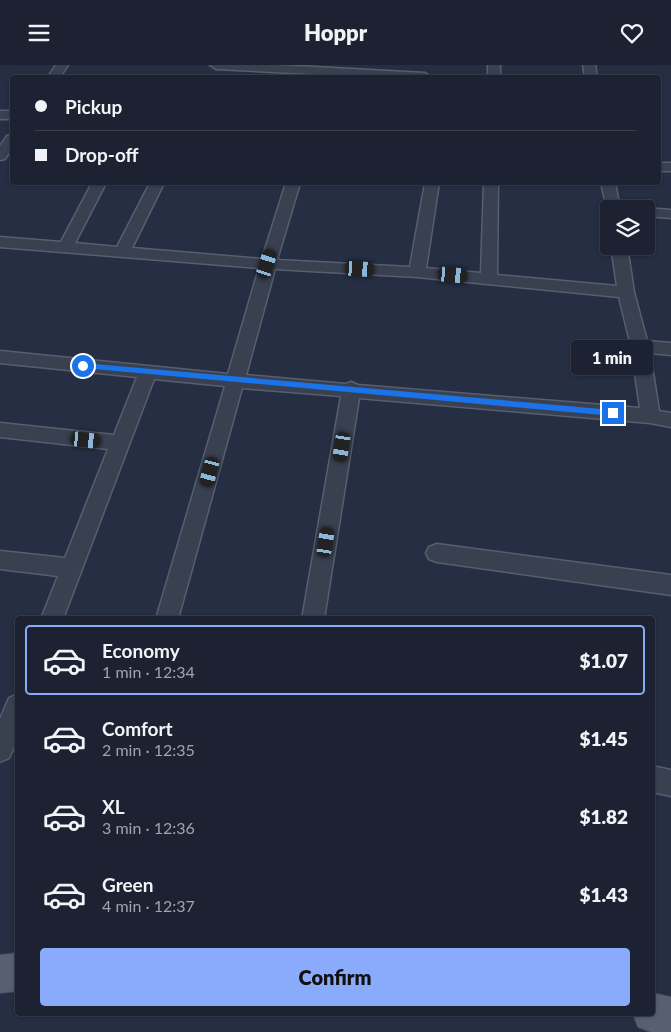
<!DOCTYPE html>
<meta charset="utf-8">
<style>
:root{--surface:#1c2232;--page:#292f3e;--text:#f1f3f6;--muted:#a0a4ac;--line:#3a3f4d;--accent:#8aaafc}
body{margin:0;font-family:Lato,sans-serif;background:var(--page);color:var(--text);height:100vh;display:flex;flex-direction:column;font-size:19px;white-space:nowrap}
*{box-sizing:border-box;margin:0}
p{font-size:16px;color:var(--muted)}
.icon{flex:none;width:28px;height:28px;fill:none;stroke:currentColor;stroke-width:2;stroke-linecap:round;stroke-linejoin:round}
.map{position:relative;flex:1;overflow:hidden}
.side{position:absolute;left:15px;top:551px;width:640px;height:400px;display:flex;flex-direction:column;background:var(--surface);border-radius:5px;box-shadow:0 1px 4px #0004,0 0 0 1px var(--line)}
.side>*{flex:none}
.hud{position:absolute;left:10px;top:10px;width:651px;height:110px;border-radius:5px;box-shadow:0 1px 4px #0004,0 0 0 1px var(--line);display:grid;align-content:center;height:110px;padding:0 25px;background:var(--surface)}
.tools{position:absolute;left:600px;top:135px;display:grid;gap:10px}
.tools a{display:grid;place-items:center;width:55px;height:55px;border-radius:5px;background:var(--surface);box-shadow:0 1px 4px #0004,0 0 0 1px var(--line);font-size:25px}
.end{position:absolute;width:22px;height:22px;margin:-11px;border:6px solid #1a73e8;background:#fff;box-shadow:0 0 0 2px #fff}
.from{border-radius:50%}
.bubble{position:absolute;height:35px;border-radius:5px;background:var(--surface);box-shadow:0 1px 4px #0004,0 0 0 1px var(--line);font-size:16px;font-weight:800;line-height:35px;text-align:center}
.car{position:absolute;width:15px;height:30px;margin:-15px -8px;border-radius:6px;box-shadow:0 0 4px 1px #0007;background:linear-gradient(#222 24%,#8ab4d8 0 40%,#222 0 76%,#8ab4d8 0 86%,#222 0)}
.hud b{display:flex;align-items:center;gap:18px;height:48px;font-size:19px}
.hud b+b{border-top:1px solid var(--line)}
.hud i{width:12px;height:12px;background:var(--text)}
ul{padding:9px 0 0;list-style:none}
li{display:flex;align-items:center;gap:15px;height:70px;margin:0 10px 8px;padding:0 15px;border:2px solid transparent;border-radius:5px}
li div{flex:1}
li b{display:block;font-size:19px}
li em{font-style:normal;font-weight:800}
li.current{border-color:var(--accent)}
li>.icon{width:45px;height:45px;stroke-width:1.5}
.action{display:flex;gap:10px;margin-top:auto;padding:10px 25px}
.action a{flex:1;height:58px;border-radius:5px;background:var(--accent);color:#111;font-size:20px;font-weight:800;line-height:58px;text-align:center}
header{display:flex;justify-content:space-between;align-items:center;height:65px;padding:0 25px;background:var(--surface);font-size:22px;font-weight:800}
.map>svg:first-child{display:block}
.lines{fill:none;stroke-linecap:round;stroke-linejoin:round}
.minor-casing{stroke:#575e6f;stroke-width:3}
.primary-casing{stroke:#43495b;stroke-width:2}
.minor{fill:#394151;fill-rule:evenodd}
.primary{fill:#575f71;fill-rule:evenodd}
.route{fill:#1a73e8}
</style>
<header><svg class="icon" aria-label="menu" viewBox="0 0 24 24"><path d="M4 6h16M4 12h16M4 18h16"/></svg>Hoppr<svg class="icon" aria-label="heart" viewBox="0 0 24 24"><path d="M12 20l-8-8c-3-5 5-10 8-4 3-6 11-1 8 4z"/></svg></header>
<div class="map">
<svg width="671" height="967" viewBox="0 0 671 967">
<rect width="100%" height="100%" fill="#252e42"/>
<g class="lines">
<g class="minor-casing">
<g id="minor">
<polygon points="56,0 68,0 60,12 48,12"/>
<polygon points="210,0 278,0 425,8 431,12 371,12 216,4"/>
<rect x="488" y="0" width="12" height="12"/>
<polygon points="583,0 595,0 597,12 585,12"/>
<rect x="0" y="46" width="12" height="8"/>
<polygon points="12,70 12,83 5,94 0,95 0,81 7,71"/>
<rect x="659" y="98" width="12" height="8"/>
<path d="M 92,118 L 106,118 L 75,178 L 117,182 L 150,118 L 164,118 L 132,183 L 262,194 L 286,118 L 300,118 L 277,195 L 410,202 L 425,118 L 439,118 L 426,203 L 481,208 L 484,118 L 498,118 L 497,210 L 617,221 L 611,181 L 627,181 L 634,227 L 647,276 L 671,278 L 671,290 L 650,288 L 659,346 L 671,348 L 671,362 L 650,358 L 359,333 L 324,554 L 302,554 L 341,331 L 242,323 L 178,554 L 156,554 L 225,321 L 154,314 L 63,554 L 41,554 L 58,511 L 0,504 L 0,486 L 65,493 L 108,384 L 0,372 L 0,358 L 114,370 L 137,312 L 0,298 L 0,286 L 228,309 L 259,203 L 0,182 L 0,172 L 61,177 ZM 275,204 L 417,212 L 619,232 L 631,281 L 640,343 L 358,320 L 351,317 L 346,319 L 246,310 Z"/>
<polygon points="601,118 615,118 620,144 609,144 608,147"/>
<polygon points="646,143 671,145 671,153 646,151 646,144 641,144"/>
<polygon points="437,479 671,510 671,530 437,497 429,494 426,488 429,482"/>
<polygon points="18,629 18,672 9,693 0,697 0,654 9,633"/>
<polygon points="652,701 671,705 671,731 652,727"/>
</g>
</g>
<g class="primary-casing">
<g id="primary">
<polygon points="18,888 18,926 0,928 0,890"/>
<polygon points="652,928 671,932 671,967 651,967 638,962 633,949 652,949"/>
</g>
</g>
<use href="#minor" class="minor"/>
<use href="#primary" class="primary"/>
</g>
<polygon class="route" points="83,298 613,345 616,348 613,351 83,303 80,301"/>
</svg>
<div class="tools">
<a><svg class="icon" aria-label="layers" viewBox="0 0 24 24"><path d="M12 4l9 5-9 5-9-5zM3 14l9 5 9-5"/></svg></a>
</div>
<i class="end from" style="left:83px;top:301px"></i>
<i class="end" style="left:613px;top:348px"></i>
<div class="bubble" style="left:571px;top:275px;width:82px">1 min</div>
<i class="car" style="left:267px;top:199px;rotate:18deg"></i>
<i class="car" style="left:360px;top:204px;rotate:93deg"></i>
<i class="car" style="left:453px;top:210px;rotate:95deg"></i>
<i class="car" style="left:86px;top:375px;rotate:96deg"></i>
<i class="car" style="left:342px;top:382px;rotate:189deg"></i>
<i class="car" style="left:210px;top:407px;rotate:195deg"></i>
<i class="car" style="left:326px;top:477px;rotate:9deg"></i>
<div class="hud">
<b><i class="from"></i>Pickup</b>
<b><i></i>Drop-off</b>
</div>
<section class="side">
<ul>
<li class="current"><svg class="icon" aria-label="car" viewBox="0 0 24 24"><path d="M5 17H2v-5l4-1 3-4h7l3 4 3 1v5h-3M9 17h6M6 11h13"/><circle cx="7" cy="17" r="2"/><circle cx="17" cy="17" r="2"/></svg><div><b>Economy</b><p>1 min · 12:34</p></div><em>$1.07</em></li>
<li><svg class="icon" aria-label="car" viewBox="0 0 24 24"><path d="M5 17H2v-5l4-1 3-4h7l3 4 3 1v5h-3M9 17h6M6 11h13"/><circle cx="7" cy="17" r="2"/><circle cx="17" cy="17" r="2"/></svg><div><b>Comfort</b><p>2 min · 12:35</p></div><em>$1.45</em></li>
<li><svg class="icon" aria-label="car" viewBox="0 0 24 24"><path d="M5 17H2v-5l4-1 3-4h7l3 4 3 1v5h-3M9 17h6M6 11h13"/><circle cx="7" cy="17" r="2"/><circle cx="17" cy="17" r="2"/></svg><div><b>XL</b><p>3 min · 12:36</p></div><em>$1.82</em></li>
<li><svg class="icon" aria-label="car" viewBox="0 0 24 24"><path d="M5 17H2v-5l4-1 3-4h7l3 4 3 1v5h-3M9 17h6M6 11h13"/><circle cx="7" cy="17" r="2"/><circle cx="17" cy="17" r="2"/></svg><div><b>Green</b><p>4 min · 12:37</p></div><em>$1.43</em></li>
</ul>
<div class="action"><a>Confirm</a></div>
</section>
</div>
